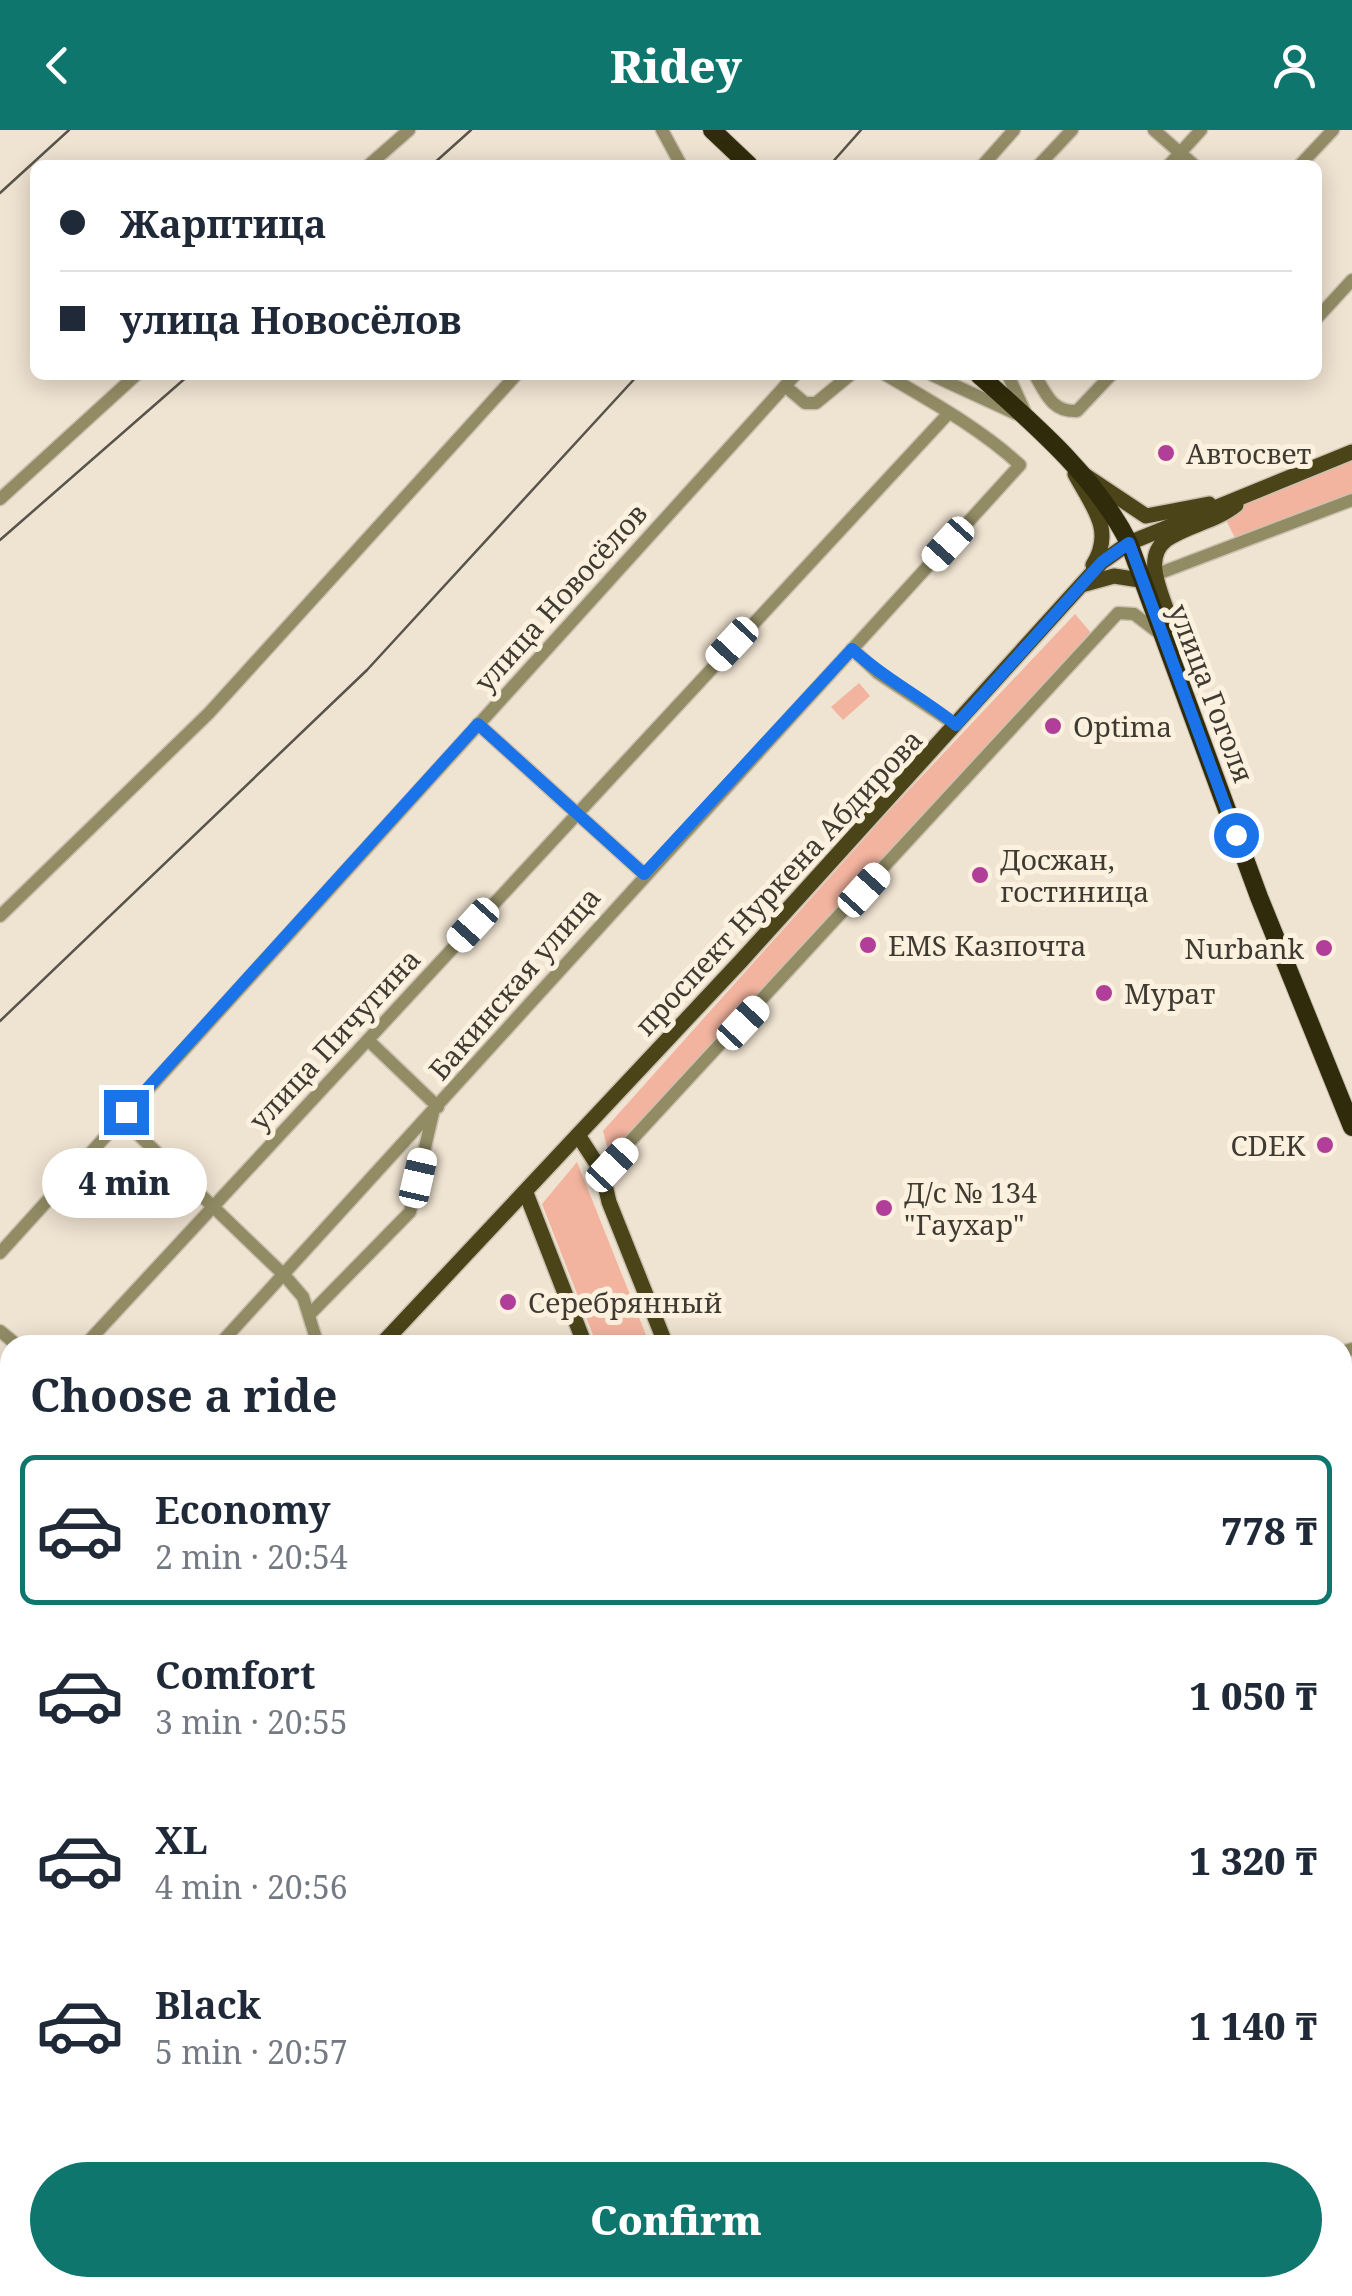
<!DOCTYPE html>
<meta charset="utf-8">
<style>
:root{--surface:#fff;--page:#f2f2f3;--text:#1f2937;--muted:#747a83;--line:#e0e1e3;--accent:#0f766e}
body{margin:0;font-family:"Noto Serif",serif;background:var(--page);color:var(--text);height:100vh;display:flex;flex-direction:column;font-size:38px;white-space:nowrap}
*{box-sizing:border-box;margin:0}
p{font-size:32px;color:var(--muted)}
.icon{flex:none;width:55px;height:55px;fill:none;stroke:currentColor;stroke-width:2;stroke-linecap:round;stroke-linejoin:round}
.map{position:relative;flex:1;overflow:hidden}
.side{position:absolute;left:0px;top:1205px;width:1352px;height:962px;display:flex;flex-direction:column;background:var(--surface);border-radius:30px 30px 0 0;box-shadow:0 5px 25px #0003}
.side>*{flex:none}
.top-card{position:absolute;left:30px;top:30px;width:1292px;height:220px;border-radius:15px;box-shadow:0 5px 25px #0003;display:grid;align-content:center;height:220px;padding:0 30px;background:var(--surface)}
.end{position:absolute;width:45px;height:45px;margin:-22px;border:12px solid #1a73e8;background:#fff;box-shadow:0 0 0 5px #fff}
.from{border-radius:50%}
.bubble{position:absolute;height:70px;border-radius:35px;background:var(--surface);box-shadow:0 5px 25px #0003;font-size:32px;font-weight:800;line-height:70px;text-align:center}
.car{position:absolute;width:30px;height:60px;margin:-30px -15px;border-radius:12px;box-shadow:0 0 8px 2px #0007;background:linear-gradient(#fff 24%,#345 0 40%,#fff 0 76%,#345 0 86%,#fff 0)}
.top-card b{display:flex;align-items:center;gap:35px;height:95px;font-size:38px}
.top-card b+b{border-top:2px solid var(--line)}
.top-card i{width:25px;height:25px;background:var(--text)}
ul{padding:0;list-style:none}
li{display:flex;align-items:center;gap:30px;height:150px;margin:0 20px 15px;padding:0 10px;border:5px solid transparent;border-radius:15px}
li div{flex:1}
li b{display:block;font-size:38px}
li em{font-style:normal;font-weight:800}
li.current{border-color:var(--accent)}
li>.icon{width:90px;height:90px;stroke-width:1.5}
h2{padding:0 30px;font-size:45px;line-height:120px}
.button{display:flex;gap:20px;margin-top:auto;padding:20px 30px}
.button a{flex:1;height:115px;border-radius:60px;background:var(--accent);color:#fff;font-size:40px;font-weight:800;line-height:115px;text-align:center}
header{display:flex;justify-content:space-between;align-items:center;height:130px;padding:0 30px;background:var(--accent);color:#fff;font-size:45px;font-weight:800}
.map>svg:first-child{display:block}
.green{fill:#f3b49f}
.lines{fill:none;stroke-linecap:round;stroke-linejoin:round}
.minor-casing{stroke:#ccc1b1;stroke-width:15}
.major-casing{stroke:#ccc1b1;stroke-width:18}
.highway-casing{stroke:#ccc1b1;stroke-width:20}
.minor{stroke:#928c65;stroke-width:12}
.major{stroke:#4a4418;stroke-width:15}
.highway{stroke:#302b0a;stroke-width:18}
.rail{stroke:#59544b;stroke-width:2.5}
.route{stroke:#1a73e8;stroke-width:12}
.poi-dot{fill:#b13e98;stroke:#fcf1de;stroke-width:4}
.labels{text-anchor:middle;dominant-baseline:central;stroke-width:10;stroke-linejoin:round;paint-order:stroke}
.poi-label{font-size:28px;fill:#3f3b33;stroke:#fcf1de;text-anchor:start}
.street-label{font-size:28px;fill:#3f3b33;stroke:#fcf1de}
</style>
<header><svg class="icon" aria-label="back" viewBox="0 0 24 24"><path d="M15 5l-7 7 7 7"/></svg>Ridey<svg class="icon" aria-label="person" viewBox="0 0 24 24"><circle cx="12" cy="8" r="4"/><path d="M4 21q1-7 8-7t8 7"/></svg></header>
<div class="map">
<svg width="1352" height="2166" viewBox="0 0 1352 2166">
<rect width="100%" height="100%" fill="#efe3d1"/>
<g class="green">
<polygon points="1352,330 1352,364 1236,410 1225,388 1252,367"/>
<polygon points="1075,484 1092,504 610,1028 603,1001 888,682"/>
<polygon points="859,553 870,566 843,590 831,577"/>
<polygon points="577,1032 650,1215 597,1215 542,1074"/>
<polygon points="1352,1885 1352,2011 1348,2013 1342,2011 1342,1889"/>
</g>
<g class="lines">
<g class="minor-casing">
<g id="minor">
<polyline points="662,0 681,35"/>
<polyline points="1154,0 1194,35"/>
<polyline points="369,35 409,0"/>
<polyline points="983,35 1014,0"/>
<polyline points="1039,35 1072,0"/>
<polyline points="1169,35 1201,0"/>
<polyline points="1300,35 1333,0"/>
<polyline points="1318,187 1352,150"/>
<polyline points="932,245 1021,286"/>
<polyline points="1008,245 1025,282"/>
<path d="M 1035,245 C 1046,264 1052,282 1077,281 L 1111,245"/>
<polyline points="785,256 805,273 816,273 850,245"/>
<polyline points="0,369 136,245"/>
<polyline points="1147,448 1352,370"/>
<polyline points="852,519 878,543 956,595"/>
<polyline points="478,594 644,744"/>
<polyline points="0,786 209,583 516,245"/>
<polyline points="368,910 438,977"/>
<polyline points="121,988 285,1146 303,1167 318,1215"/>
<polyline points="602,1042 1118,483 1134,484 1159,503"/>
<polyline points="0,1123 795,245"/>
<polyline points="310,1184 410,1082 433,983"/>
<polyline points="0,1201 17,1215"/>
<polyline points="85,1215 947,285"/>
<path d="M 219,1215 L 1020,335 C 981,299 932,272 886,245"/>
<polyline points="1342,1222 1352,1219"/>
<polyline points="0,1282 10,1275"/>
<polyline points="0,1298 10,1289"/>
<polyline points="0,1447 10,1436"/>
<polyline points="1342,1516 1352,1512"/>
<polyline points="0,1602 10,1628"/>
<polyline points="0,1749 10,1746"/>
<polyline points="0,1866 10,1886"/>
<polyline points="0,2072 10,2068"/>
<polyline points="215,2158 219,2166"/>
<polyline points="462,2158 466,2166"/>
<polyline points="407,2160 419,2164 444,2158"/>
<polyline points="48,2166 70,2158"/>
<polyline points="774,2166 778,2158"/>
</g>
</g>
<g class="major-casing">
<g id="major">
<path d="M 1075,344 C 1092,376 1115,400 1093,435"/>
<polyline points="1083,344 1146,386 1209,374"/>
<polyline points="1085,454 1114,446 1140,450"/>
<path d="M 1171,522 C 1171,515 1173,506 1172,499 C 1168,473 1139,431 1166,410 C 1187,395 1215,392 1236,375"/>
<polyline points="578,1005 602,1042 609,1072 666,1215"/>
<polyline points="526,1063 585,1215"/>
<polyline points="381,1215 741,831 1102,432 1129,413 1352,322"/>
<polyline points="1342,2026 1352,2033"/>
<polyline points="1342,2048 1352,2044"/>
<polyline points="1342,2122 1352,2118"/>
<polyline points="522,2158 525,2166"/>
<polyline points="1302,2166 1304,2158"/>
</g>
</g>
<g class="highway-casing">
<g id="highway">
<polyline points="712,0 749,35"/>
<path d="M 979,245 C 1034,294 1096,347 1129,413 L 1259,767 L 1352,997"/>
</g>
</g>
<use href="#minor" class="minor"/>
<use href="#major" class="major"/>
<use href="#highway" class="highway"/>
<g class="rail">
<polyline points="432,35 471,0"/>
<polyline points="830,35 861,0"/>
<polyline points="0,63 69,0"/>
<polyline points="0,410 189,245"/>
<polyline points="0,891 367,540 638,245"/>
</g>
</g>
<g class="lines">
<path class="route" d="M 126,982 L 478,594 L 644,744 L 852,519 C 884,549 922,567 956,595 L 1102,432 L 1129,413 L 1236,705"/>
</g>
<g class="poi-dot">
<circle cx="1166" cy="323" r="10"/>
<circle cx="1053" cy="596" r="10"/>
<circle cx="980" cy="745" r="10"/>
<circle cx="868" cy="815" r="10"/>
<circle cx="1324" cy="818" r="10"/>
<circle cx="1104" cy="863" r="10"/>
<circle cx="1325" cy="1015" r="10"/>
<circle cx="884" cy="1078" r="10"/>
<circle cx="508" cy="1172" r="10"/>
</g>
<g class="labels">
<g class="poi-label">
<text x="1186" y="323">Автосвет</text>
<text x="1073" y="596">Optima</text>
<text x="1000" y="729">Досжан,<tspan x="1000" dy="32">гостиница</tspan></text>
<text x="888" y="815">EMS Казпочта</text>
<text x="1304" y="818" text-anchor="end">Nurbank</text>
<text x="1124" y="863">Мурат</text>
<text x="1305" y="1015" text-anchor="end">CDEK</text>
<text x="904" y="1062">Д/с № 134<tspan x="904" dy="32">"Гаухар"</tspan></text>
<text x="528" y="1172">Серебрянный</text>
</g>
<g class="street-label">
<text transform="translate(560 467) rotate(-48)">улица Новосёлов</text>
<text transform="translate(1212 563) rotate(69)">улица Гоголя</text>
<text transform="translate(778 752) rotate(-47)">проспект Нуркена Абдирова</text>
<text transform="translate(514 853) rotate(-49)">Бакинская улица</text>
<text transform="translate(334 909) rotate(-47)">улица Пичугина</text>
</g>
</g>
</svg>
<i class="end from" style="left:1236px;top:705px"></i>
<i class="end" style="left:126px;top:982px"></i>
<div class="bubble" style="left:42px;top:1018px;width:165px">4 min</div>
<i class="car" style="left:948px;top:414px;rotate:222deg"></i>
<i class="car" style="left:732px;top:514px;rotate:223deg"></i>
<i class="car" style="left:864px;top:760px;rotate:42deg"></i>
<i class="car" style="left:473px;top:795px;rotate:222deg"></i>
<i class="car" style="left:743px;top:893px;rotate:43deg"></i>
<i class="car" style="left:612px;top:1035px;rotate:43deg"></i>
<i class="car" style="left:418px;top:1048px;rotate:13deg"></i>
<div class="top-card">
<b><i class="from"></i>Жарптица</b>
<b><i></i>улица Новосёлов</b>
</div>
<section class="side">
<h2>Choose a ride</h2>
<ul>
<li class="current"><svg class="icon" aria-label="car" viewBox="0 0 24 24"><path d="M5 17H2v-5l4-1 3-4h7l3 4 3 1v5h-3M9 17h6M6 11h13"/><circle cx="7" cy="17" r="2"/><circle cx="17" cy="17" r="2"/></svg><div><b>Economy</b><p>2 min · 20:54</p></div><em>778 ₸</em></li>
<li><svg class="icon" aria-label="car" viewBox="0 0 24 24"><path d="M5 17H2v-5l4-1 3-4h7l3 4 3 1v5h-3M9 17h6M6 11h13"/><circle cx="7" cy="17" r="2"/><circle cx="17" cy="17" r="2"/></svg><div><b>Comfort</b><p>3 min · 20:55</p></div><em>1 050 ₸</em></li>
<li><svg class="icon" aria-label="car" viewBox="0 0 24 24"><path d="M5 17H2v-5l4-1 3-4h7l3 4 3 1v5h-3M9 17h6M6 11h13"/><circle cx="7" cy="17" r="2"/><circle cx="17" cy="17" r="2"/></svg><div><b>XL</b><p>4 min · 20:56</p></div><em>1 320 ₸</em></li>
<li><svg class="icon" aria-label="car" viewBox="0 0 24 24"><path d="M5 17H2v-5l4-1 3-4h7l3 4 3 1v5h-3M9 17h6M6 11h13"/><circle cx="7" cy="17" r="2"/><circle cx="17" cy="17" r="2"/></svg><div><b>Black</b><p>5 min · 20:57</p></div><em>1 140 ₸</em></li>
</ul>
<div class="button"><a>Confirm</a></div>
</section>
</div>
